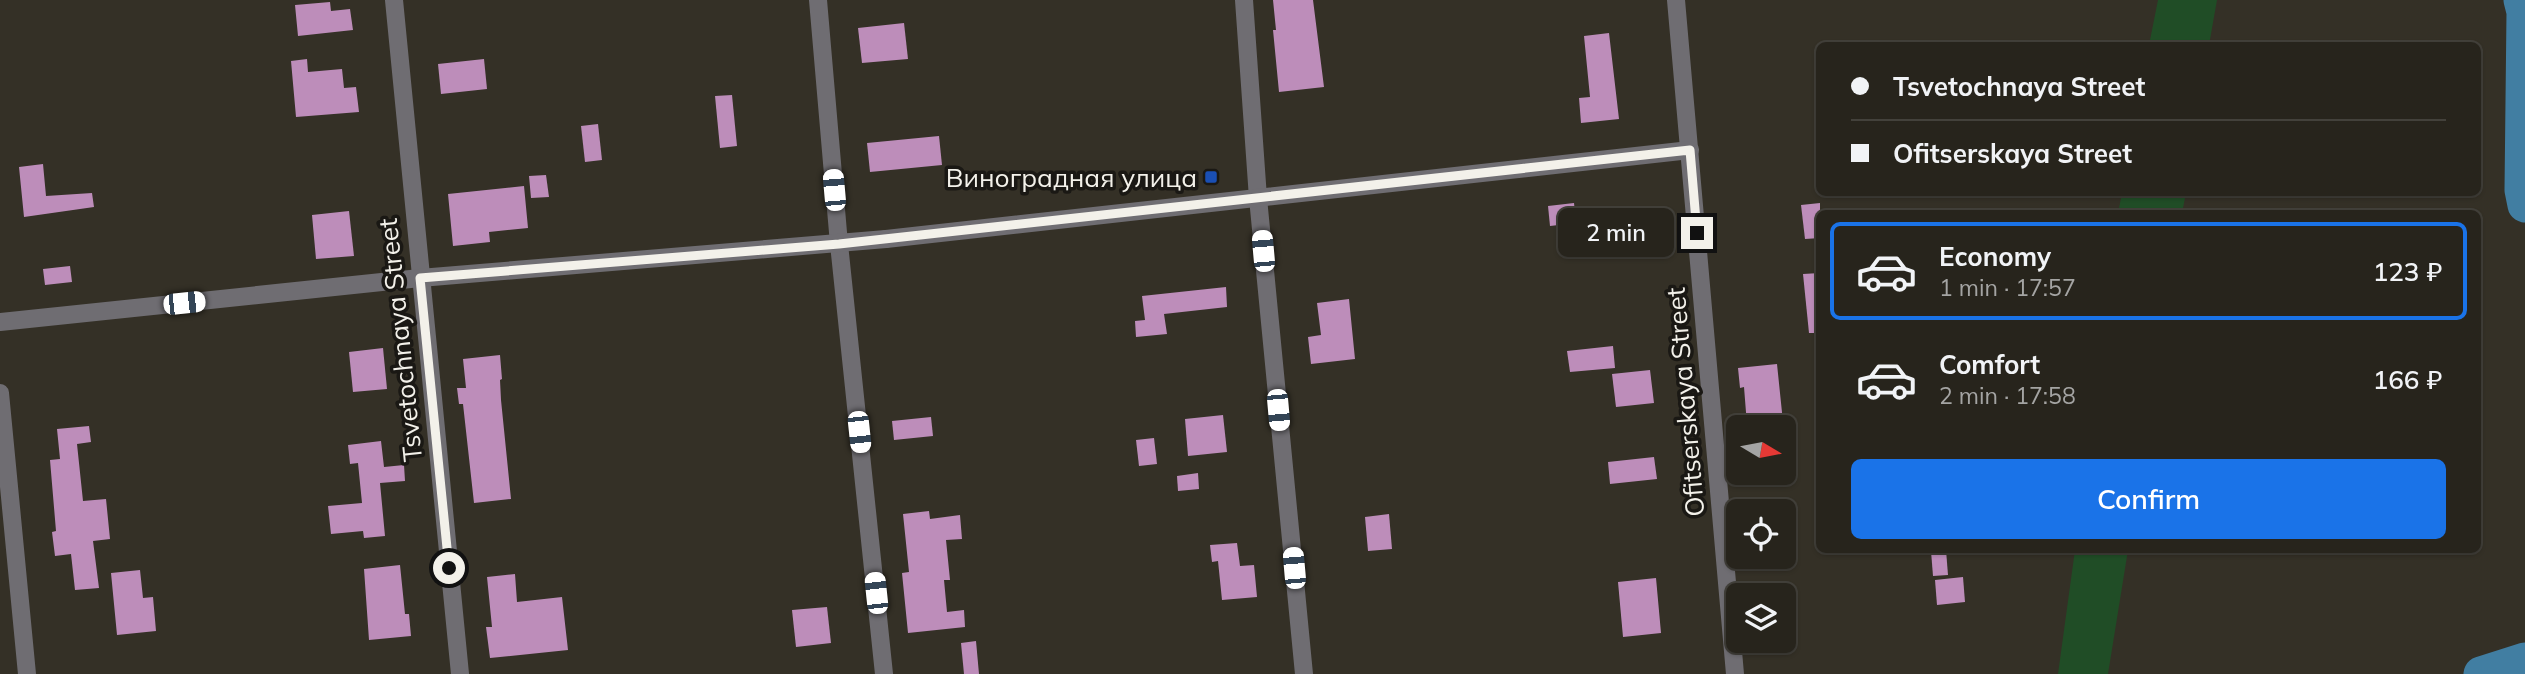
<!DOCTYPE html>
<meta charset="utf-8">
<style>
:root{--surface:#27241c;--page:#2f2c25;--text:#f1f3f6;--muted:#a4a4a3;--line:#43413b;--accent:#1a73e8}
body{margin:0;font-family:Mulish,sans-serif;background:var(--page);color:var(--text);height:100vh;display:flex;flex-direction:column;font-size:26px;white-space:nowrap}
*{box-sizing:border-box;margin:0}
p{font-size:23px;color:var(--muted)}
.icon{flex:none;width:38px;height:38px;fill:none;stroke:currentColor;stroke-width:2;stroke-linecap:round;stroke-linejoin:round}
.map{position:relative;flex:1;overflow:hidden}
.drawer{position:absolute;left:1816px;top:210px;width:665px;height:343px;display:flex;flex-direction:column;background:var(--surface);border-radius:10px;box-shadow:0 2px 5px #0004,0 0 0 2px var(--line)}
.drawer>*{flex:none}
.top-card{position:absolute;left:1816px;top:42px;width:665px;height:154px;border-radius:10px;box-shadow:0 2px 5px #0004,0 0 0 2px var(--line);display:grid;align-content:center;height:154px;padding:0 35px;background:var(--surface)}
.needle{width:46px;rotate:100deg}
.tools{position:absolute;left:1726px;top:415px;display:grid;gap:14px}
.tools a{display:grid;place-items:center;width:70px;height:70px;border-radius:10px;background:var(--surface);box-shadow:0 2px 5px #0004,0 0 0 2px var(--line);font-size:35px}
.end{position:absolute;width:32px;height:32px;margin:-16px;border:9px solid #f3f1ea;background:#111;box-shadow:0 0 0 4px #111}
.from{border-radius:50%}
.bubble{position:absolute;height:49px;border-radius:10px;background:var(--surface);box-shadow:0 2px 5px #0004,0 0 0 2px var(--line);font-size:23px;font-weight:600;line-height:49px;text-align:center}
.car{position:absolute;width:21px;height:42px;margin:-21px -10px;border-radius:9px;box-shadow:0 0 5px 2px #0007;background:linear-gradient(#fff 24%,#345 0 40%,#fff 0 76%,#345 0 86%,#fff 0)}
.top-card b{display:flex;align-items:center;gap:24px;height:66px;font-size:26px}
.top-card b+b{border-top:2px solid var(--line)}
.top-card i{width:18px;height:18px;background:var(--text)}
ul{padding:12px 0 0;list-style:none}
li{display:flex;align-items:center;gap:21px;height:98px;margin:0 14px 10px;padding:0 21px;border:4px solid transparent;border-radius:10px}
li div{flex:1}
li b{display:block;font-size:26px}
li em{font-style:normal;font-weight:600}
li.active{border-color:var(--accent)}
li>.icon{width:63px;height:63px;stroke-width:1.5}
.button{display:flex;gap:14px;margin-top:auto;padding:14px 35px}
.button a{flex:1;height:80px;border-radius:10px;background:var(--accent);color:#fff;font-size:28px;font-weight:600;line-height:80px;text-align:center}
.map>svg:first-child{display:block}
.green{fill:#204d26}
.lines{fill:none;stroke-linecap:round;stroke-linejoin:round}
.river{stroke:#417ea2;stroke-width:35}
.building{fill:#bd8dba}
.minor{stroke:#6f6d72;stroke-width:18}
.tertiary{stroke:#6f6d72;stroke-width:18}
.route{stroke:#f3f1ea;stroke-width:9}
.transit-dot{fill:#1a4fb4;stroke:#1a1814;stroke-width:2.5}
.labels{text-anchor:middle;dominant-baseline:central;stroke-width:7;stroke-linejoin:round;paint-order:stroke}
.poi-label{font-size:26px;fill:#f3f1ea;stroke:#1a1814;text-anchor:end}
.street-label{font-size:26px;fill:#f3f1ea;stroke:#1a1814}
</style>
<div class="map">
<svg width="2525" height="674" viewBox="0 0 2525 674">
<rect width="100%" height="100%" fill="#343026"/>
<g class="green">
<polygon points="2158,0 2217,0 2209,45 2149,45"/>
<polygon points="2122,193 2186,193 2182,213 2118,213"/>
<polygon points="2075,550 2128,550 2108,674 2058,674"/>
</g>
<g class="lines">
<g class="river">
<polyline points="2521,0 2524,12 2522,190 2525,205"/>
<polyline points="2481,674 2525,660"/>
</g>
</g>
<g class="building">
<polygon points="1273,0 1313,0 1324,87 1279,92 1273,30 1276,30"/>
<polygon points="330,2 331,11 350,9 353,30 298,36 295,5"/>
<polygon points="904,23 908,59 862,63 858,28"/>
<polygon points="1609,33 1619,119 1581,123 1579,98 1590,97 1584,36"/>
<polygon points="307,59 308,72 342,69 344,88 356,87 359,112 296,117 291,61"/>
<polygon points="484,59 487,89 441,94 438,64"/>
<polygon points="732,95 737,146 720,148 715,96"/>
<polygon points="598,124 602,160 585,162 581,126"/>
<polygon points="939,136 942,165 870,172 867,143"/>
<polygon points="43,164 46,196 92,193 94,207 24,217 19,167"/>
<polygon points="546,175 549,197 531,198 529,176"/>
<polygon points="524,186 528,228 489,232 490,242 453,246 448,194"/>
<polygon points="1574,203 1576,223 1550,226 1548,206"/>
<polygon points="1820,203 1820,238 1805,239 1801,205"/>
<polygon points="349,211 354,256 316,259 312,215"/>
<polygon points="70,266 72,282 45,285 43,269"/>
<polygon points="1820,273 1820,333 1809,333 1803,274"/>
<polygon points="1226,287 1227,307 1164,314 1167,334 1136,337 1135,321 1145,320 1142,296"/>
<polygon points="1349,299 1355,359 1311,364 1308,337 1321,335 1317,303"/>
<polygon points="1613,346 1615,368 1570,372 1567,351"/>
<polygon points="383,348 387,389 353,392 349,352"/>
<polygon points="500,355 502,379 500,380 501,400 511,499 474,503 463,404 459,404 457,388 466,388 463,359"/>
<polygon points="1777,364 1783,422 1747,425 1744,387 1740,388 1738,368"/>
<polygon points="1650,370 1654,403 1616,407 1612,374"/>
<polygon points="1223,415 1227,452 1188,456 1185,419"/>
<polygon points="931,417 933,436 894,440 892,421"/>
<polygon points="89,426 91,442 77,444 83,501 106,499 110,539 93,541 99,588 75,590 71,554 55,556 52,532 56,531 50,460 60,459 57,429"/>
<polygon points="1154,438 1157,464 1139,466 1136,440"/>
<polygon points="381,441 384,467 404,465 405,481 380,483 385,536 364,538 363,531 331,534 328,506 362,503 358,463 350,464 348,445"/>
<polygon points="1654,457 1657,479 1610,484 1608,462"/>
<polygon points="1198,473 1199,489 1178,491 1177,476"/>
<polygon points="929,511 930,519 960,515 962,539 946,540 950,580 944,580 947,612 964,610 965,627 908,633 902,573 909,572 903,514"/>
<polygon points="1389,514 1392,549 1368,551 1365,517"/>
<polygon points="1237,543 1240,566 1254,565 1257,597 1222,600 1218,561 1212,562 1210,545"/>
<polygon points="1946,550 1948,575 1933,576 1931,551"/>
<polygon points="400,565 405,614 409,614 411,636 369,640 364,569"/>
<polygon points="140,570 143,598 153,597 156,631 117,635 111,573"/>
<polygon points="515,574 517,602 562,597 568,650 490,658 486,627 492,627 487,577"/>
<polygon points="1963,577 1965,602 1937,605 1935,580"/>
<polygon points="1656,578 1661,633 1623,637 1618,582"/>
<polygon points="827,607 831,643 796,647 792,610"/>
<polygon points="976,641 979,674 964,674 961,643"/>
</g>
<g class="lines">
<g class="minor">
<polyline points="394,0 460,674"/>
<polyline points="818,0 839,244 884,674"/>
<polyline points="1244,0 1258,198 1304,674"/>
<polyline points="1676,0 1735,674"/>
<polyline points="886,239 1690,150"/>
<polyline points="0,393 27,674"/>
</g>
<polyline class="tertiary" points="0,322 420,278 886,239"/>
</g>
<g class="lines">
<polyline class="route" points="449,568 420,278 839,244 1690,150 1697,233"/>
</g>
<rect class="transit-dot" x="1204" y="170" width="14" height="14" rx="3.5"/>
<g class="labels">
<g class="poi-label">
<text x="1197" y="177">Виноградная улица</text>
</g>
<g class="street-label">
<text transform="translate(400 340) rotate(-96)">Tsvetochnaya Street</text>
<text transform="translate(1685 402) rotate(-95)">Ofitserskaya Street</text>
</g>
</g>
</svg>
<div class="tools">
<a><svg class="needle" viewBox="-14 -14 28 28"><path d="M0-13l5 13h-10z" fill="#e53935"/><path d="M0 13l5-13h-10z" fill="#a4a4a3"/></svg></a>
<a><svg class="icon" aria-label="locate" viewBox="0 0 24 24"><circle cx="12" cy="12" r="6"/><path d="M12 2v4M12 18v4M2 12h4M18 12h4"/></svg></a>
<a><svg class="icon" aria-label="layers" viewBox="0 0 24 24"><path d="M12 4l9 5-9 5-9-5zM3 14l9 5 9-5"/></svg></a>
</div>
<i class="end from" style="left:449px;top:568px"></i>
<i class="end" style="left:1697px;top:233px"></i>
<div class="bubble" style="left:1558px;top:208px;width:116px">2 min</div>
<i class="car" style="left:834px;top:190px;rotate:355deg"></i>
<i class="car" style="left:1263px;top:251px;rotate:355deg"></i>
<i class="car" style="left:184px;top:303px;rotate:84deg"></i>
<i class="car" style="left:1278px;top:410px;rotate:175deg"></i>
<i class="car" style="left:859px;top:432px;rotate:174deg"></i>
<i class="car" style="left:1294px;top:568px;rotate:355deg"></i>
<i class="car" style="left:876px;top:593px;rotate:354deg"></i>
<div class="top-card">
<b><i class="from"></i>Tsvetochnaya Street</b>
<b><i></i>Ofitserskaya Street</b>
</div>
<section class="drawer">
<ul>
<li class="active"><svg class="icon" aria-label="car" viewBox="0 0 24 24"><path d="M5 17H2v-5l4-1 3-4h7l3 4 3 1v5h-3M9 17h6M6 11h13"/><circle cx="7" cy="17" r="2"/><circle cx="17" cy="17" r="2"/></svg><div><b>Economy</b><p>1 min · 17:57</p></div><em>123 ₽</em></li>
<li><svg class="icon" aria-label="car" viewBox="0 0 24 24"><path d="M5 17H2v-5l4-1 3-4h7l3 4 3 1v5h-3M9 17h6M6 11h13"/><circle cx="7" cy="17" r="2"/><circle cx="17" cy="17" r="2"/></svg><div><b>Comfort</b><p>2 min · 17:58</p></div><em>166 ₽</em></li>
</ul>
<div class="button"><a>Confirm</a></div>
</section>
</div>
